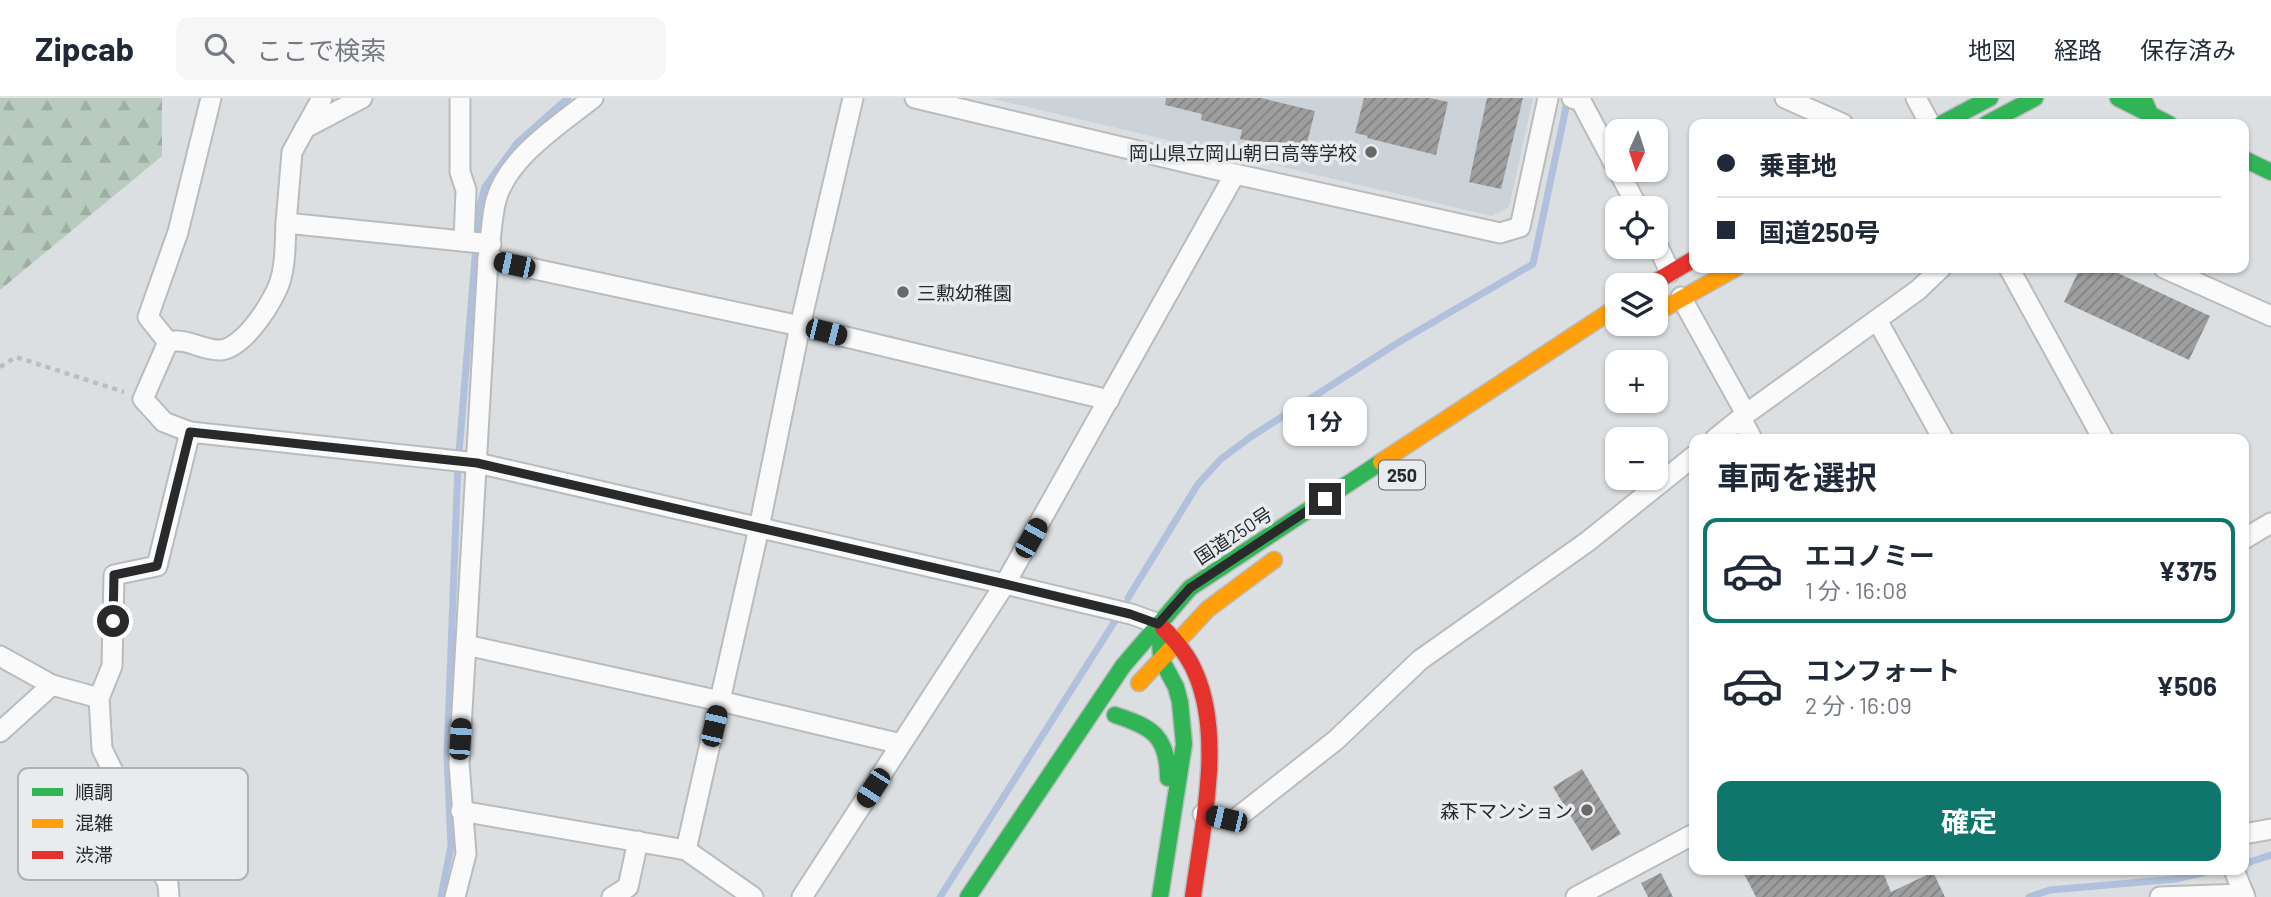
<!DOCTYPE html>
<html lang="ja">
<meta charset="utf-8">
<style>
:root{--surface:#fff;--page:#f6f6f7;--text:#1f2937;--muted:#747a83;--line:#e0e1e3;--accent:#0f766e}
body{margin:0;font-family:Barlow,"Noto Sans JP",sans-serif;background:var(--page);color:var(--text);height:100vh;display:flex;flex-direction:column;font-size:26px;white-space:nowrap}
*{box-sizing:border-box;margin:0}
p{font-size:23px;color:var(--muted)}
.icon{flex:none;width:38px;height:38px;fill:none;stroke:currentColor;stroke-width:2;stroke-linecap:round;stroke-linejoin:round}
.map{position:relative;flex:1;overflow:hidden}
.panel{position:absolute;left:1689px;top:336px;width:560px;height:441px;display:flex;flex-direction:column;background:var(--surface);border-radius:14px;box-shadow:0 2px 5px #0004}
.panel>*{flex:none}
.top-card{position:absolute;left:1689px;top:21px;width:560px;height:154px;border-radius:14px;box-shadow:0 2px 5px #0004;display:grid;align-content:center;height:154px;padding:0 28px;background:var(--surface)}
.needle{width:46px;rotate:183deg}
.tools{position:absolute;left:1605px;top:21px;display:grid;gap:14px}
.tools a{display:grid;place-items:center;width:63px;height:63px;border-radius:14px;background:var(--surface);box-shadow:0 2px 5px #0004;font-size:35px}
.end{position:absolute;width:32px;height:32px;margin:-16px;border:9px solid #292a2c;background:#fff;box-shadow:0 0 0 4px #fff}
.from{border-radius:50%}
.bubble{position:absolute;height:49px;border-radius:14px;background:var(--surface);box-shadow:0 2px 5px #0004;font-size:23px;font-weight:700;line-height:49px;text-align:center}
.car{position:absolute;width:21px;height:42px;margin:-21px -10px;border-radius:9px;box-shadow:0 0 5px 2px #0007;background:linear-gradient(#222 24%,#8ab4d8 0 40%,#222 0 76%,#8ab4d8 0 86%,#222 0)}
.top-card b{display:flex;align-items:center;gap:24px;height:66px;font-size:26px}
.top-card b+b{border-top:2px solid var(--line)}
.top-card i{width:18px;height:18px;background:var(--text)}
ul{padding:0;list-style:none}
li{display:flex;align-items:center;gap:21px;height:105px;margin:0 14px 10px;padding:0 14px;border:4px solid transparent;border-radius:14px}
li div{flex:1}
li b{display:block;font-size:26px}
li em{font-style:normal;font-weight:700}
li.active{border-color:var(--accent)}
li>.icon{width:63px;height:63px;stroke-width:1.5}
h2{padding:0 28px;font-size:32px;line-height:84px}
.action{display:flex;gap:14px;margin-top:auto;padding:14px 28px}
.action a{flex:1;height:80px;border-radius:14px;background:var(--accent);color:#fff;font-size:28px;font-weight:700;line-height:80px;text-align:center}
header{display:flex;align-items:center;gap:42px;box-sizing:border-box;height:98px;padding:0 35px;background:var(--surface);border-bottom:2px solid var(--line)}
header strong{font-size:33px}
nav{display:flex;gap:38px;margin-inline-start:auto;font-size:24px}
.search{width:490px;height:63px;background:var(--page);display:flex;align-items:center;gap:18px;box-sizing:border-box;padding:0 24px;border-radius:14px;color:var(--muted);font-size:26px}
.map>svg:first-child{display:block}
.built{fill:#cbd2d8}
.forest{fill:url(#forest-firs)}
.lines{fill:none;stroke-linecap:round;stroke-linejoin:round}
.stream{stroke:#b1c0dc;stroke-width:7}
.building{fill:url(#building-hatch)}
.street-casing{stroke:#b9bbbd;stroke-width:23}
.fast-casing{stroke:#b9bbbd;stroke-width:19}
.slow-casing{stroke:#b9bbbd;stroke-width:19}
.jam-casing{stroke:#b9bbbd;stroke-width:19}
.path{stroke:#bdbdbd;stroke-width:4.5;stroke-dasharray:5 5;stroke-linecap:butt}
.street{stroke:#fafafa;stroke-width:19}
.fast{stroke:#30b455;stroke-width:16}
.slow{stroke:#ff9f0a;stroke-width:16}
.jam{stroke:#e5322d;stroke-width:16}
.route{stroke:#292a2c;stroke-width:9}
.poi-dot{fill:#68696b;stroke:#e8ecef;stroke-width:2.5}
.labels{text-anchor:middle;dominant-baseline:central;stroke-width:7;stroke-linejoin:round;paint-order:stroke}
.shield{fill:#e8ecef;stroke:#626466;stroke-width:2}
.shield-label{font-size:18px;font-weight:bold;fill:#292a2c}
.poi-label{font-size:19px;fill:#292a2c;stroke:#e8ecef;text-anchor:end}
.street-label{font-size:19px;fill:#292a2c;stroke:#e8ecef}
.key{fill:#e8ecef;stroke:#afb2b4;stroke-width:2}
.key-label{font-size:19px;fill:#292a2c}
</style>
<header>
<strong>Zipcab</strong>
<div class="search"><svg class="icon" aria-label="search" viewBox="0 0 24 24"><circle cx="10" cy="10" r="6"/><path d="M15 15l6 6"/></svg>ここで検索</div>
<nav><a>地図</a><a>経路</a><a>保存済み</a></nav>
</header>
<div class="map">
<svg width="2271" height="799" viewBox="0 0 2271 799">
<defs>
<pattern id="forest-firs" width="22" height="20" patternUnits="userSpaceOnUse" patternTransform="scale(1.75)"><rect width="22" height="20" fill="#b9cbbf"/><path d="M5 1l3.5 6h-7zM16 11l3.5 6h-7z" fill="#9faea4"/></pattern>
<pattern id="building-hatch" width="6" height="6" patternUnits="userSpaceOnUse" patternTransform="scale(1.75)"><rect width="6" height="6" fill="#9e9e9f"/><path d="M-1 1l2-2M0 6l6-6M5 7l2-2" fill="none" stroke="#818182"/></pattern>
</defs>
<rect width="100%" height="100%" fill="#dcdfe1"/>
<polygon class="built" points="989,0 1533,0 1509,109 1492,118"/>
<polygon class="forest" points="0,0 162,0 162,58 0,192"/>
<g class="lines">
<g class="stream">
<polyline points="1128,500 1198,386 1221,361 1252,338 1399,244 1533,166 1568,0"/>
<polyline points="2247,765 2271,757"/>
<polyline points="441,799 451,748 447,658 458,367 479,111 485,89 517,45 568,0"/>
<polyline points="940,799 1115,523"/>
<polyline points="2029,799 2050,792 2176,781 2214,772"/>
</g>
</g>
<g class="building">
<polygon points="1166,0 1261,0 1315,13 1304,57 1240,41 1242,32 1201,22 1202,16 1165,7"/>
<polygon points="1364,0 1430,0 1448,4 1436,57 1367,40 1368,38 1355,35"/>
<polygon points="1487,0 1523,0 1501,91 1469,84"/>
<polygon points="2080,170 2107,170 2210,218 2189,262 2064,204"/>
<polygon points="1582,671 1621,736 1592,753 1553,689"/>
<polygon points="1742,772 1882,772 1891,794 1933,774 1945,799 1756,799"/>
<polygon points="1661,775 1673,799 1648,799 1641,785"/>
</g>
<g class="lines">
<g class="street-casing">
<g id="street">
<polyline points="322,0 292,54 286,125 491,146"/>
<polyline points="460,0 460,74 466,92 464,143"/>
<polyline points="915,0 1235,76 1500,135 1520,129 1548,0"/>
<polyline points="1572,0 1581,3 1617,71"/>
<polyline points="1785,0 1843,26"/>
<polyline points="1916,0 1930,26"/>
<polyline points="305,30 362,0"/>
<polyline points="1618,72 1638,110"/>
<polyline points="1656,144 1670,174"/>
<polyline points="488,161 800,228 1109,302"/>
<polyline points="2009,170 2103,341"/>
<polyline points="2164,170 2271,218"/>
<polyline points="1681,199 1746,316"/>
<polyline points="1877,222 1943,341"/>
<path d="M 168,244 C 187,239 202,253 221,252 C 244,250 276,201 281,180 C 286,163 285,143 286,125"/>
<polyline points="1741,320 1752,341"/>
<polyline points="190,334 164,324 143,301 168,244 148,219 178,134 211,0"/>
<polyline points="1715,341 1746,316 1918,192 1941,170"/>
<polyline points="2244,441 2271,425"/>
<polyline points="466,547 720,603 901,646"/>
<polyline points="0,558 52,587 99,600"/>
<polyline points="0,634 52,587"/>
<polyline points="461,713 686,752 753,799"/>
<polyline points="1203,716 1233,723 1336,642 1420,562 1587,444 1694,358"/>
<polyline points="2244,736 2271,731"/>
<polyline points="686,752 759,430 800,228 853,0"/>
<polyline points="2234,772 2245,799"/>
<polyline points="169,799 168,786 102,651 99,600 112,568 114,477 157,468 190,334 477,365 1005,486 1131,516 1159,526"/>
<path d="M 455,799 L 466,756 L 459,665 L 488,161 C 491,142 491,121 496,102 C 508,59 560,26 593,0"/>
<polyline points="612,799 628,789 638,743"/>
<polyline points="802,799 1005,486 1235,76"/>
<polyline points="1576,799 1694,736"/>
<polyline points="2160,799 2244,796"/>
</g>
</g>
<g class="fast-casing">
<g id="fast">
<polyline points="2118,0 2169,26"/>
<polyline points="2143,0 2151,18"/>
<polyline points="1941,26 1990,0"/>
<polyline points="1986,26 2035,0"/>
<polyline points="2244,61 2271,74"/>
<polyline points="1160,543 1161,561 1176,589 1180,604 1184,646 1160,799"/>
<path d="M 1115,617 C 1152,629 1168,638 1168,680"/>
<polyline points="968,799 1123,568 1190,490 1381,364"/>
</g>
</g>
<g class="slow-casing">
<g id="slow">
<polyline points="1656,215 1736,170"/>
<polyline points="1381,364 1617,209"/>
<polyline points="1139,585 1208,511 1274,462"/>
</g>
</g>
<g class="jam-casing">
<g id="jam">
<polyline points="1650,187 1694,161"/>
<path d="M 1163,530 C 1176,543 1188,557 1195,574 C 1224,638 1202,731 1193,799"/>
</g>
</g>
<polyline class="path" points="0,269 16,259 124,294"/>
<use href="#street" class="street"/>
<use href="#fast" class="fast"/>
<use href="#slow" class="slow"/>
<use href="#jam" class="jam"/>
</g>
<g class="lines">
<polyline class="route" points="113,523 114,477 157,468 190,334 477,365 1005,486 1130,516 1158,526 1190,490 1325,401"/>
</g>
<g class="poi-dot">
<circle cx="1371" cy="54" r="7"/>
<circle cx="903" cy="194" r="7"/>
<circle cx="1587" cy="712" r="7"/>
</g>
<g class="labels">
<rect class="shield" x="1379" y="362.5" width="46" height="29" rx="5"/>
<g class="shield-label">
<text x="1402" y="377">250</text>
</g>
<g class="poi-label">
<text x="1357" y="54">岡山県立岡山朝日高等学校</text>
<text x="917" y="194" text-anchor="start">三勲幼稚園</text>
<text x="1573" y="712">森下マンション</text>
</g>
<g class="street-label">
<text transform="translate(1233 437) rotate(-33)">国道250号</text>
</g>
</g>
<rect x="18" y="670" width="230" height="112" rx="10" class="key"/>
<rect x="32" y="690" width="31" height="8" fill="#30b455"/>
<rect x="32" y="721" width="31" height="9" fill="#ff9f0a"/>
<rect x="32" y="753" width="31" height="8" fill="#e5322d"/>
<g class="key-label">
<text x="75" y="701">順調</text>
<text x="75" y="732">混雑</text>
<text x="75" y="764">渋滞</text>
</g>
</svg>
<div class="tools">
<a><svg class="needle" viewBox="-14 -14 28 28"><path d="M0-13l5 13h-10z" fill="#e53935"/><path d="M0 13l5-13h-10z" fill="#747a83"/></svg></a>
<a><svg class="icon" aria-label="locate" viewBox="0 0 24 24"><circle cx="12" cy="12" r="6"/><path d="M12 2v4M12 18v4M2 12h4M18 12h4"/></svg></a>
<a><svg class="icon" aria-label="layers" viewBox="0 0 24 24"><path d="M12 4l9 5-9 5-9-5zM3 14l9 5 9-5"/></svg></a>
<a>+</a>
<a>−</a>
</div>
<i class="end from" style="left:113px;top:523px"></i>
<i class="end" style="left:1325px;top:401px"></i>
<div class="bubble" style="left:1283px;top:299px;width:84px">1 分</div>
<i class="car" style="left:514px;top:167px;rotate:282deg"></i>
<i class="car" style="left:826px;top:234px;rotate:104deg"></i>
<i class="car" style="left:1031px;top:440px;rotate:29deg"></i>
<i class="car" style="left:714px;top:628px;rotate:13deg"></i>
<i class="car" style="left:460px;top:641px;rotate:4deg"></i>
<i class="car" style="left:873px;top:690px;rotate:213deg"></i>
<i class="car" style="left:1226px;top:721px;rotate:283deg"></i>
<div class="top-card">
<b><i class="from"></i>乗車地</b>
<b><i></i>国道250号</b>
</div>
<section class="panel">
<h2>車両を選択</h2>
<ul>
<li class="active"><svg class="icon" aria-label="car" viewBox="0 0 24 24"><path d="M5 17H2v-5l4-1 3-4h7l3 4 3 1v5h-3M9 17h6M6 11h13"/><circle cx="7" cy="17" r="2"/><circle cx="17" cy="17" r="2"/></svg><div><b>エコノミー</b><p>1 分 · 16:08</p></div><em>¥375</em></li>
<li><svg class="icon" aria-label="car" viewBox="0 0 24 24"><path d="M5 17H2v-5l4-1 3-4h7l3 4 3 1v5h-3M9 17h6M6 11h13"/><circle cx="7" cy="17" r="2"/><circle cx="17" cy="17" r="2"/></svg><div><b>コンフォート</b><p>2 分 · 16:09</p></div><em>¥506</em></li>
</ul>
<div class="action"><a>確定</a></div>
</section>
</div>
